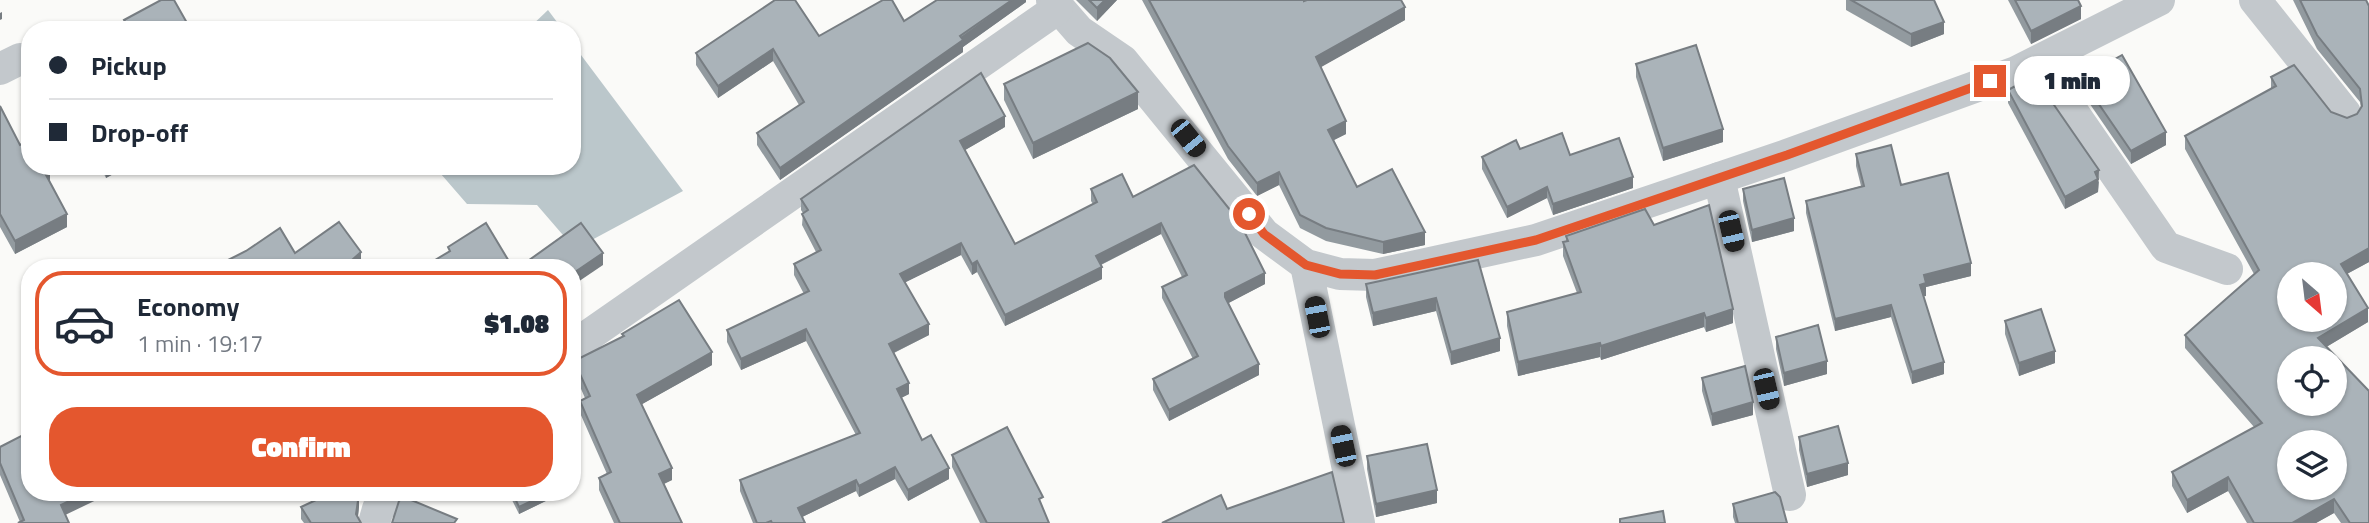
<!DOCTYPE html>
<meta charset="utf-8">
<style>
:root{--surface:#fff;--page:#f2f2f3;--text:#1f2937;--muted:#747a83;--line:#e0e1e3;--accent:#e4572e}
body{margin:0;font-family:"Titillium Web",sans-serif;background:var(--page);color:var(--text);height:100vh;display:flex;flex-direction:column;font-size:26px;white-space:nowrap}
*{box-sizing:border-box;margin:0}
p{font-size:23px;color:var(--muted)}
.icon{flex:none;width:38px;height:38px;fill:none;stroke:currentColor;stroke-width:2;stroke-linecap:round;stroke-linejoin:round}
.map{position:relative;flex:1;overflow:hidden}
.panel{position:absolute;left:21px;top:259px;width:560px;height:242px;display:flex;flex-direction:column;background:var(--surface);border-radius:28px;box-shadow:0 2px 5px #0004}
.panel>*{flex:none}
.top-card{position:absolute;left:21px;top:21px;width:560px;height:154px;border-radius:28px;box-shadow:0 2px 5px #0004;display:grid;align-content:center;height:154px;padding:0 28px;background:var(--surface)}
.needle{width:46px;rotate:152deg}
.controls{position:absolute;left:2277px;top:262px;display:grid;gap:14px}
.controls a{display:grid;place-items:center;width:70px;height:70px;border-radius:50%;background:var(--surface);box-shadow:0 2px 5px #0004;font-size:35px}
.end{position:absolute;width:32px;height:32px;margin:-16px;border:9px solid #e4572e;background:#fff;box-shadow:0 0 0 4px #fff}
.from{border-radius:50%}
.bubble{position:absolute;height:49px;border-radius:24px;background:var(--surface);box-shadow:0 2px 5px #0004;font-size:23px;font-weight:800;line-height:49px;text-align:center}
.car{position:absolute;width:21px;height:42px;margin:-21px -10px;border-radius:9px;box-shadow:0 0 5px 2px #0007;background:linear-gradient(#222 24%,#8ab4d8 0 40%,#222 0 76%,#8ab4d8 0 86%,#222 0)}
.top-card b{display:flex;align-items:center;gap:24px;height:66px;font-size:26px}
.top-card b+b{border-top:2px solid var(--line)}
.top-card i{width:18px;height:18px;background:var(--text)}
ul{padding:12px 0 0;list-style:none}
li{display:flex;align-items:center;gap:21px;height:105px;margin:0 14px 10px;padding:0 14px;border:4px solid transparent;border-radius:28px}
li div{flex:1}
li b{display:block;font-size:26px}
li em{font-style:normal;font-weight:800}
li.selected{border-color:var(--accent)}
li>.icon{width:63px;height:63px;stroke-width:1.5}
.primary-button{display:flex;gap:14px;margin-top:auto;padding:14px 28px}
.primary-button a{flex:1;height:80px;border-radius:28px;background:var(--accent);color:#fff;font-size:28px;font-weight:800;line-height:80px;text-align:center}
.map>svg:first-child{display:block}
.water{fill:#bbc7cb}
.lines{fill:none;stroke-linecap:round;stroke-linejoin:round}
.street{stroke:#c3c8cc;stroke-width:32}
.wall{fill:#929a9f}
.shaded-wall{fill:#777d82}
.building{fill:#aab3b9;stroke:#777d82;stroke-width:2;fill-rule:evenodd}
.route{stroke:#e4572e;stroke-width:9}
</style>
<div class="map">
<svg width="2369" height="523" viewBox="0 0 2369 523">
<rect width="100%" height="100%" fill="#fafaf8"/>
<g class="water">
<polygon points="548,10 563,30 527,30"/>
<polygon points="572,43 683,191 575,249 537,205 467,204 434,166 572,166"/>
</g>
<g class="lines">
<g class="street">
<polyline points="1052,0 1079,31 1123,61 1264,234 1306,265 1340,274 1375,275 1536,240 1787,155 2016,72 2159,0"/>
<polyline points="2255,0 2345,113"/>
<polyline points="0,69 20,59"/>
<polyline points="2046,73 2166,247 2227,269"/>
<polyline points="1719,178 1790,495"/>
<polyline points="1306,265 1359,523"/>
<polyline points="572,347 1057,9"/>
<polyline points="374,523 378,509 396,492"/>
</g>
</g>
<g class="wall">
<polygon points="1026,0 1026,2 963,47 963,52 780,180 757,145 757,133 799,105 773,61 718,98 696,65 696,53 819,36"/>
<polygon points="1076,0 1117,0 1097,21"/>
<polygon points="1142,0 1304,0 1304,1 1405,20 1320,67 1346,134 1334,140 1357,187 1425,245 1383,254 1326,241 1300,228 1279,185 1257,196 1228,159"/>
<polygon points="1846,0 1934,0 1944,34 1911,47 1846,10"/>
<polygon points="2008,0 2078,0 2081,19 2031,44"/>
<polygon points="2293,0 2366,0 2369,6 2369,262 2347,274 2368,322 2326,347 2369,523 2341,523 2334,513 2316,523 2247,523 2228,491 2187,513 2172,486 2172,472 2254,427 2185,348 2185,335 2254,274 2185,149 2185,136 2271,89 2271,77 2331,112 2347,118 2357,114 2361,108 2360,102 2317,49"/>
<polygon points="124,20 191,30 124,30"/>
<polygon points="1636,64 1723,142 1663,161 1636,77"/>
<polygon points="2081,78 2166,145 2131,164 2081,91"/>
<polygon points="1004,84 1138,109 1033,159 1004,100"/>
<polygon points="2008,90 2099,182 2098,192 2065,209 2008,103"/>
<polygon points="0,106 20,145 50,183 67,227 15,254 0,227"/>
<polygon points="1005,127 965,150 1015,244 1093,204 1091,201 1091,189 1133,197 1265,284 1228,303 1259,375 1169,421 1153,390 1153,379 1193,359 1162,298 1162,287 1182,277 1161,234 1101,265 1102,279 1005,326 977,272 972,275 961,255 905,282 929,335 894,353 909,394 901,398 922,440 949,479 908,501 895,479 859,497 856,491 802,517 805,523 753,523 740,491 740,480 856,435 806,341 741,370 727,342 727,330 804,294 794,275 794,264 816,252 802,225 803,213 801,210 801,199"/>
<polygon points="1520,149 1570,155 1633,188 1553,215 1547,198 1507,218 1482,169 1482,157"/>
<polygon points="1856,154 1901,185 1971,276 1926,287 1926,296 1923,296 1944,374 1912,384 1891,317 1835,331 1806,213 1806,201 1861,186 1856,166"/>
<polygon points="100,166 128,166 106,178"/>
<polygon points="1743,189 1794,231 1752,242 1743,201"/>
<polygon points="1654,225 1733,323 1706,332 1704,327 1601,360 1600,357 1518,376 1507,326 1507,312 1577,293 1563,256 1563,242 1566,242 1566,236"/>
<polygon points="1478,260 1500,351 1451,365 1436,311 1373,326 1366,297 1366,284"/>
<polygon points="2005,321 2055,363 2019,376 2005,334"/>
<polygon points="622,334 712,365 642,404 672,480 664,484 682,523 614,523 599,490 599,478 607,474 580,413 580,401 585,398 574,373 574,361 622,337"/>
<polygon points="1776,337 1827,374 1784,386 1776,349"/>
<polygon points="1702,378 1753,415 1712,426 1702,391"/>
<polygon points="1799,437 1848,475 1807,487 1799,450"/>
<polygon points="0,447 30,492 113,492 20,522 0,475"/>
<polygon points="952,455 1043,508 1049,523 980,523 952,467"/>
<polygon points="1367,456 1437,503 1376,517 1367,469"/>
<polygon points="508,492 554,492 554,497 519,514"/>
<polygon points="1733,504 1787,523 1735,523 1733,517"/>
<polygon points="301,507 359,507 358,517 361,523 304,523 301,519"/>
</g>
<g class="shaded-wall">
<polygon points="1012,0 1026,0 1026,2 963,47 963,52 780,180 780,168"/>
<polygon points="1105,0 1117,0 1097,21 1097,8"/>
<polygon points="2081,6 2081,19 2031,44 2031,31"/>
<polygon points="1405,7 1405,20 1316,70 1316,57"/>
<polygon points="2,12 2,19 0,20 0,13"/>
<polygon points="1944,22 1944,34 1911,47 1911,34"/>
<polygon points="773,49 773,61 718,98 718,86"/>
<polygon points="1138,92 1138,109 1033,159 1033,143"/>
<polygon points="1005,116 1005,127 960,153 960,141"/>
<polygon points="1346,121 1346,134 1328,143 1328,130"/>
<polygon points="1723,129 1723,142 1663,161 1663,148"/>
<polygon points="2166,132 2166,145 2131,164 2131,151"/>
<polygon points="106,166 128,166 106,178"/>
<polygon points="50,170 50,183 45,173"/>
<polygon points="2099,170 2098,192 2065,209 2065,197"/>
<polygon points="1279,172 1279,185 1257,196 1257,183"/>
<polygon points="1633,177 1633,188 1553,215 1553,204"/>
<polygon points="1547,187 1547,198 1507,218 1507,207"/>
<polygon points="67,214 67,227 15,254 15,241"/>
<polygon points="1794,218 1794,231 1752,242 1752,230"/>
<polygon points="1161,223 1161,234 1096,267 1096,256"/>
<polygon points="1425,232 1425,245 1383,254 1383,242"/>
<polygon points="961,243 961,255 900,285 900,274"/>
<polygon points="2369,248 2369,262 2341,277 2341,264"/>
<polygon points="361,252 361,265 358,268 343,268"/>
<polygon points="603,253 603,265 572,286 572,274"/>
<polygon points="977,261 977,272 972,275 972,264"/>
<polygon points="1971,263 1971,276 1926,287 1926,296 1920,297 1920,285 1924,275"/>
<polygon points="1102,267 1102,279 1005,326 1005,315"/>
<polygon points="1265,273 1265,284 1225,305 1225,293"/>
<polygon points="1436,298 1436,311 1373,326 1373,313"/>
<polygon points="1891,305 1891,317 1835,331 1835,319"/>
<polygon points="2368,308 2368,322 2318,352 2318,338"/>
<polygon points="1733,309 1733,323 1706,332 1706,318"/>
<polygon points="1704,313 1704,327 1601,360 1601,346"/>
<polygon points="929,324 929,335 889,355 889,344"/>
<polygon points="806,329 806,341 741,370 741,359"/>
<polygon points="1500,338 1500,351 1451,365 1451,352"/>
<polygon points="1600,343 1600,357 1518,376 1518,362"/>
<polygon points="2055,351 2055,363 2019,376 2019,363"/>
<polygon points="712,352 712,365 637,407 637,395"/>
<polygon points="1827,361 1827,374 1784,386 1784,373"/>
<polygon points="1944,362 1944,374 1912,384 1912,372"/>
<polygon points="1259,364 1259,375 1169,421 1169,410"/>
<polygon points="909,383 909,394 897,400 897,389"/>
<polygon points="1753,402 1753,415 1712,426 1712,414"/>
<polygon points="1848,463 1848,475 1807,487 1807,474"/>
<polygon points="895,467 895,479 859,497 859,486"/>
<polygon points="672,468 672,480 659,486 659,474"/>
<polygon points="949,468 949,479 908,501 908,490"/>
<polygon points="2228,477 2228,491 2187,513 2187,500"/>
<polygon points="856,480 856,491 798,519 798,508"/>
<polygon points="1437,490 1437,503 1376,517 1376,504"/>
<polygon points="88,492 113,492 61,517 61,505"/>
<polygon points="254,492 268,492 254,498"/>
<polygon points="551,492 554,492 554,497 519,514 519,507"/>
<polygon points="359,494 359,507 357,523 356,514"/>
<polygon points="2334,499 2334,513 2316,523 2292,523"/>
</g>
<g class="building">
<polygon points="161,0 174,0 191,30 130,30 124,20"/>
<polygon points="775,0 795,0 819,36 883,0 892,0 904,21 937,0 1012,0 960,36 963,40 780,168 757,133 804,102 773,49 718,86 696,53"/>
<polygon points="1089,0 1105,0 1097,8"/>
<polygon points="1149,0 1304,0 1304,1 1307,0 1401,0 1405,7 1316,57 1346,121 1328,130 1357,187 1392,169 1425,232 1383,242 1326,228 1300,215 1279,172 1257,183 1228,146"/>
<polygon points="1851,0 1934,0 1944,22 1911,34"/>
<polygon points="2015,0 2078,0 2081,6 2031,31"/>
<path d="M 2300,0 L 2366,0 L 2369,6 L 2369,248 L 2341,264 L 2368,308 L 2318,338 L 2369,391 L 2369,523 L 2350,523 L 2334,499 L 2292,523 L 2254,523 L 2228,477 L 2187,500 L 2172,472 L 2262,423 L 2185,335 L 2259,270 L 2185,136 L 2276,86 L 2271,77 L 2294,65 L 2331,112 L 2347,118 L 2357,114 L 2362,106 L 2360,89 L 2317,35 ZM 2289,275 L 2334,275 L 2334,320 L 2289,320 ZM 2289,359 L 2334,359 L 2334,404 L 2289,404 ZM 2289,443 L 2334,443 L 2334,488 L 2289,488 Z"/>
<polygon points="1088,43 1110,58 1138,92 1033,143 1004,84"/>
<polygon points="1696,45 1723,129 1663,148 1636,64"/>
<polygon points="2122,55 2166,132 2131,151 2081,78"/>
<polygon points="981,73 1005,116 960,141 1015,244 1097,202 1091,189 1122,174 1133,197 1194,165 1239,221 1265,273 1225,293 1225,297 1259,364 1169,410 1153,379 1198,356 1162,287 1187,275 1161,223 1096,256 1102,267 1005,315 977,261 972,264 961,243 900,274 929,324 889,344 909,383 897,389 922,440 931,435 949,468 908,490 895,467 859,486 856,480 798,508 805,523 772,523 771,521 766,523 757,523 740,480 860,433 806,329 741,359 727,330 809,291 794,264 821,250 802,214 808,210 801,199"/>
<polygon points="2034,76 2099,170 2095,172 2098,179 2065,197 2008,90"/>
<polygon points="0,106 20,145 30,140 30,166 48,166 50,170 45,173 67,214 15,241 0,214"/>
<polygon points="1562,133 1570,155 1619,138 1633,177 1553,204 1547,187 1507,207 1482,157 1516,140 1520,149"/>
<polygon points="1891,145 1901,185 1948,173 1971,263 1924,275 1926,283 1920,285 1944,362 1912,372 1891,305 1835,319 1806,201 1864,186 1856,154"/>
<polygon points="1784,178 1794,218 1752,230 1743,189"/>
<polygon points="1709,205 1733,309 1706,318 1704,313 1601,346 1600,343 1518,362 1507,312 1581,292 1563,242 1568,241 1566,236 1645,209 1654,225"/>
<polygon points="339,222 361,252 343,268 212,268 246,251 280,228 295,253"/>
<polygon points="486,223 513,268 422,268 450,251 448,247"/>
<polygon points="581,223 603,253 572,274 572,268 518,268"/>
<polygon points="1478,260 1500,338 1451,352 1436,298 1373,313 1366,284"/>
<polygon points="679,300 712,352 637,395 672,468 659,474 682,523 620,523 599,478 611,472 580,401 590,396 574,361 624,336 622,334"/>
<polygon points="2041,309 2055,351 2019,363 2005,321"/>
<polygon points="1818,325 1827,361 1784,373 1776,337"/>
<polygon points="1745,366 1753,402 1712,414 1702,378"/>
<polygon points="1838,426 1848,463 1807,474 1799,437"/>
<polygon points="1007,427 1043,497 1039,499 1049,523 987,523 952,455"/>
<polygon points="25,434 30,444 30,492 88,492 61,505 69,523 18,523 24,520 0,463 0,447"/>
<polygon points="1427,444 1437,490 1376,504 1367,456"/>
<polygon points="1332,472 1344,523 1162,523 1221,495 1227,509"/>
<polygon points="333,492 358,492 359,494 356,514 361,523 311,523 301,507"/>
<polygon points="512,492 551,492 519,507"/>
<polygon points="1775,492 1780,497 1787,523 1738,523 1733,504"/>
<polygon points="404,497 457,519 454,523 392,523 399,501"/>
<polygon points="1663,511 1665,523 1620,523 1620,519"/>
</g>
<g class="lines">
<polyline class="route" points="1249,214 1264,234 1306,265 1340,274 1375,275 1536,240 1787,155 1990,81"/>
</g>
</svg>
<div class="controls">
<a><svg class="needle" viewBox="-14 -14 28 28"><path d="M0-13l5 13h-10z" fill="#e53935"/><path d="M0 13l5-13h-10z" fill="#747a83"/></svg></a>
<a><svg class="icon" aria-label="locate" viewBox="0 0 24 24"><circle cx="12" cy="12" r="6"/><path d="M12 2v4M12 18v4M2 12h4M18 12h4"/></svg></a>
<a><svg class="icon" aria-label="layers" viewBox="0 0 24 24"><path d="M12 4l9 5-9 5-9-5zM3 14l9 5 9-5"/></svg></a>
</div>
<i class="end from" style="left:1249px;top:214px"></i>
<i class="end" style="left:1990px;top:81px"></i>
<div class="bubble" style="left:2014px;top:56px;width:116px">1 min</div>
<i class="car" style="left:1188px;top:138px;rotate:141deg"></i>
<i class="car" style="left:1731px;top:231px;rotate:167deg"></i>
<i class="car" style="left:1317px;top:317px;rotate:349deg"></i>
<i class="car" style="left:1766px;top:389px;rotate:167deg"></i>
<i class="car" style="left:1343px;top:446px;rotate:348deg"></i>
<div class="top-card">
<b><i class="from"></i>Pickup</b>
<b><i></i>Drop-off</b>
</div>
<section class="panel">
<ul>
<li class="selected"><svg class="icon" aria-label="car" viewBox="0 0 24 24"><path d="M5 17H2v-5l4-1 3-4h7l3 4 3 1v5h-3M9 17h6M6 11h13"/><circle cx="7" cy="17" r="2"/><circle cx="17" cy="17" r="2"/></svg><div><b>Economy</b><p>1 min · 19:17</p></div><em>$1.08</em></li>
</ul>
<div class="primary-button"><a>Confirm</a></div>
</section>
</div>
